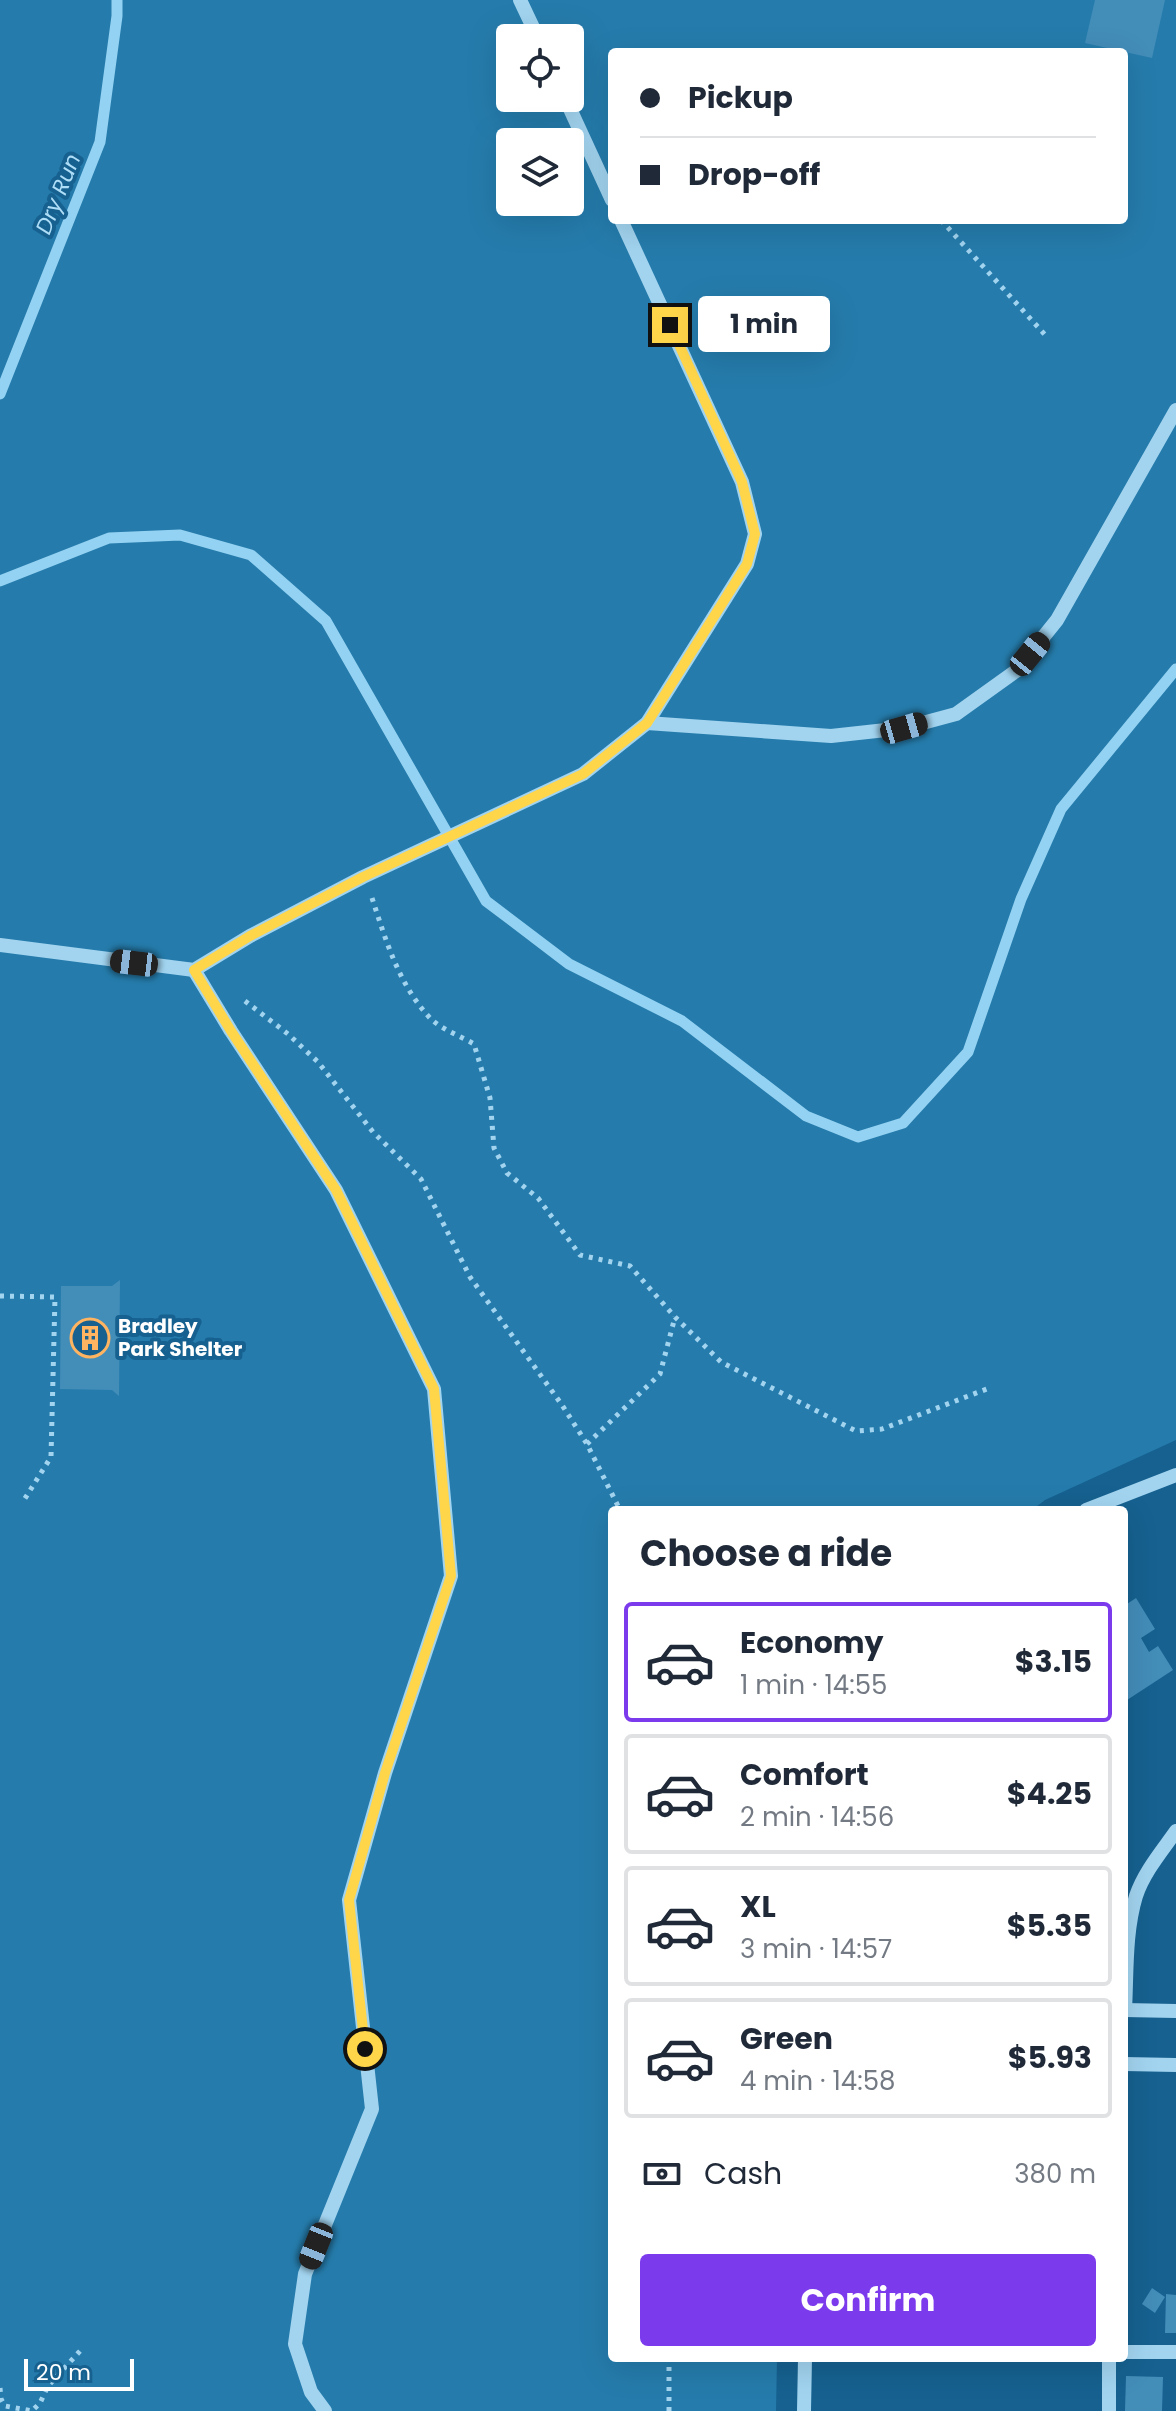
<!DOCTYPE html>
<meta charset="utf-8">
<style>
:root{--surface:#fff;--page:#f2f2f3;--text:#1f2937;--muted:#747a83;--line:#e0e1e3;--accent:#7c3aed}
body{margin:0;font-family:Poppins,sans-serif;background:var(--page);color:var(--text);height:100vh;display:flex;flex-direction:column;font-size:30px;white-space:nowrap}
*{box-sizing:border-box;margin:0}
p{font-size:26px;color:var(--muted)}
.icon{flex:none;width:44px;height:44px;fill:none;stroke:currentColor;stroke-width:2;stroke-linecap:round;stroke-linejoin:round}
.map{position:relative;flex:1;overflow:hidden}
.drawer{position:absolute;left:608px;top:1506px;width:520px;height:856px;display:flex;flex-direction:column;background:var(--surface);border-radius:8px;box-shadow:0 8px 32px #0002}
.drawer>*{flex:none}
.banner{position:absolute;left:608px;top:48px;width:520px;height:176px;border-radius:8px;box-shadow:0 8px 32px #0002;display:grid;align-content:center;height:176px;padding:0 32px;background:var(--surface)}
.fabs{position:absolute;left:496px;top:24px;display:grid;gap:16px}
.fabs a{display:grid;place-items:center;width:88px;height:88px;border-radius:8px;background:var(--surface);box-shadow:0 8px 32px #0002;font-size:40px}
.scale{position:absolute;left:24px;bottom:20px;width:110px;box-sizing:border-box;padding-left:8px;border:4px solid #fff;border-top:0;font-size:22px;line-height:28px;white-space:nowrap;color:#fff;-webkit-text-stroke:6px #166190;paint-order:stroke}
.end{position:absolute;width:36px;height:36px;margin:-18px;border:10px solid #ffd54a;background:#111;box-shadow:0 0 0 4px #111}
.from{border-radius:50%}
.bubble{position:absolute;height:56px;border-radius:8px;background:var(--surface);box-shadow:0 8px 32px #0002;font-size:26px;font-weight:700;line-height:56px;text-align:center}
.car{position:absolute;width:24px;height:48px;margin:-24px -12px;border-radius:10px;box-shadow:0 0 6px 2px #0007;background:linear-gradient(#222 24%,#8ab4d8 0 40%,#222 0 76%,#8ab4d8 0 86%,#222 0)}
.banner b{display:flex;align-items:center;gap:28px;height:76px;font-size:30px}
.banner b+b{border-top:2px solid var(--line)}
.banner i{width:20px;height:20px;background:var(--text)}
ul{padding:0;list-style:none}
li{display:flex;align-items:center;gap:24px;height:120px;margin:0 16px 12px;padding:0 16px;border:4px solid var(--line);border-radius:8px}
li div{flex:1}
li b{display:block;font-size:30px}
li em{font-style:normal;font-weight:700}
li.current{border-color:var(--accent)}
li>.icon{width:72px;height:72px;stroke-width:1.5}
h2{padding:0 32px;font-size:36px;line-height:96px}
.pay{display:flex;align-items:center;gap:20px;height:88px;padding:0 32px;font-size:30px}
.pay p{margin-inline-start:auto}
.button{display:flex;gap:16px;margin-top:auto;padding:16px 32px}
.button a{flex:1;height:92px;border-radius:8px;background:var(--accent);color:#fff;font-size:32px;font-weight:700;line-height:92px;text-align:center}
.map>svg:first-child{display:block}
.green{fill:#257cac;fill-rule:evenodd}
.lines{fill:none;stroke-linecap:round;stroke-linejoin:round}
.stream{stroke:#94d2f3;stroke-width:11}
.building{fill:#438db9}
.path{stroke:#a2d4f0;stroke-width:5;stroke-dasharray:4 6;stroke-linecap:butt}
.minor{stroke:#a2d4f0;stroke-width:14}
.route{stroke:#ffd54a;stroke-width:10}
.labels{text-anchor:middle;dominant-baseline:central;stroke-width:8;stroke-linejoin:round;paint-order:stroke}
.poi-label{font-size:20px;font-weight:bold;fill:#fff;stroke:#166190;text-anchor:start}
.water-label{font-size:22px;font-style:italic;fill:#aeddf7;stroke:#166190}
</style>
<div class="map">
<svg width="1176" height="2411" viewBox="0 0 1176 2411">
<rect width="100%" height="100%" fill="#166190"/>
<path class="green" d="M 0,0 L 1176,0 L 1176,1440 L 1045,1500 L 1032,1510 L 612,1510 L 612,2358 L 777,2358 L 776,2411 L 0,2411 ZM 510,38 L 570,38 L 570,98 L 510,98 ZM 612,52 L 1124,52 L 1124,220 L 612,220 ZM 510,142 L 570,142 L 570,202 L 510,202 Z"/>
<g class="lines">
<g class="stream">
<polyline points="0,394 100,142 117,16 117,0"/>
<polyline points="0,581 109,538 180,535 251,555 326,621 486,901 569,964 682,1021 806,1116 858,1137 903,1123 968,1052 1021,899 1061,809 1176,669"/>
</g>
</g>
<g class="building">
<polygon points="1095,0 1165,0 1152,58 1085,43"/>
<polygon points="120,1280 119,1396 112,1390 60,1389 61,1286 112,1286"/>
<polygon points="1136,1598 1155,1629 1141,1638 1149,1652 1158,1646 1173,1670 1124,1702 1124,1606"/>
<polygon points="1152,2288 1165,2297 1155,2313 1142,2304"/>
<polygon points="1166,2294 1176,2295 1176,2333 1165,2333"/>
<polygon points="1126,2376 1163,2377 1162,2411 1125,2411"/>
</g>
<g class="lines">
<g class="path">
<polyline points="941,220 1047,337"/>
<path d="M 372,898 C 386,941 399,985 430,1018 C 441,1029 460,1036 474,1044 L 490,1098 L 494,1148 L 507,1173 L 538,1198 L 580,1255 L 630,1266 L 675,1317 L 721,1362 L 856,1431 L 882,1429 L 992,1387"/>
<polyline points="245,1001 288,1034 318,1062 373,1132 421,1179 470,1277 562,1405 587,1444 620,1510"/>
<polyline points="0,1296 55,1297 51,1457 24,1500"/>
<polyline points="587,1444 660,1374 675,1317"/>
<polyline points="0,2388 1,2399 5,2406 32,2411 40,2403 48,2386 80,2351"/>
<polyline points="669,2411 669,2358"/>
</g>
<g class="minor">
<polyline points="520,0 538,38"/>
<polyline points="565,98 612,200"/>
<polyline points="647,723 831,736 904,728 956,714 1016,671 1057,620 1176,410"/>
<polyline points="0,945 194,970 250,936 363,877 583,774 647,723 747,564 755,534 742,482 621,220"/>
<polyline points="194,970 231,1031 336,1190 434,1389 451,1576 385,1773 349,1900 372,2109 305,2274 295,2344 311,2392 325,2411"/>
<polyline points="1086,1510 1176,1475"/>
<polyline points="1124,2010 1176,2011"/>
<path d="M 1125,2010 C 1127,1973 1125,1932 1136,1896 C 1144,1872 1162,1851 1176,1831"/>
<polyline points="1124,2064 1176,2065"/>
<polyline points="1124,2352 1176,2352"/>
<polyline points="804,2411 805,2358"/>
<polyline points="1109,2411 1109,2358"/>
</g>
</g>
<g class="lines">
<polyline class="route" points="365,2049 349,1900 385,1773 451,1576 434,1389 336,1190 231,1031 194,970 250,936 363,877 583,774 647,723 747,564 755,534 742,482 670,325"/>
</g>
<defs>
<g id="building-ring" transform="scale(2)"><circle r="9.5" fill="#166190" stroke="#ffb461" stroke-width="1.5"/><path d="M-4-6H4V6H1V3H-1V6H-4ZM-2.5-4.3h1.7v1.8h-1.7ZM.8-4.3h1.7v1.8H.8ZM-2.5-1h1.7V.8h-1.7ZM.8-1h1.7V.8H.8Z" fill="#ffb461"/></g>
</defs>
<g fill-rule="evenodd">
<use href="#building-ring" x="90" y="1338"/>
</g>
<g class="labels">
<g class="poi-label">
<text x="118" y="1326">Bradley<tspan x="118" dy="23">Park Shelter</tspan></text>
</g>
<g class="water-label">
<text transform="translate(58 194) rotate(-68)">Dry Run</text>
</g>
</g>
</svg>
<div class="fabs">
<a><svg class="icon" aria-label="locate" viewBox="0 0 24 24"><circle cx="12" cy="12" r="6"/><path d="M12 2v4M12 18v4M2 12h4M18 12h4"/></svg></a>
<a><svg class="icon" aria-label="layers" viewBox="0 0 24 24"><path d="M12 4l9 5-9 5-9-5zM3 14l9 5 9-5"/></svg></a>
</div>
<div class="scale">20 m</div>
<i class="end from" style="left:365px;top:2049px"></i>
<i class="end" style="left:670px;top:325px"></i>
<div class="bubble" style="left:698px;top:296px;width:132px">1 min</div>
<i class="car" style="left:1030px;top:654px;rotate:39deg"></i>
<i class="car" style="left:904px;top:728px;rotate:74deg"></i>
<i class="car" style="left:134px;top:963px;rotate:277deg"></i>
<i class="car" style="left:316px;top:2246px;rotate:202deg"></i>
<div class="banner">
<b><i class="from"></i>Pickup</b>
<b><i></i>Drop-off</b>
</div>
<section class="drawer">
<h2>Choose a ride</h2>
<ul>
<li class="current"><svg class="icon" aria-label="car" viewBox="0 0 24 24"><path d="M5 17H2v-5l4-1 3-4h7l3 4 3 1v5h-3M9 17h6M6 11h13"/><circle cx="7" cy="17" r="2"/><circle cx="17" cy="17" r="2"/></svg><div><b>Economy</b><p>1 min · 14:55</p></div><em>$3.15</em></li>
<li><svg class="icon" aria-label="car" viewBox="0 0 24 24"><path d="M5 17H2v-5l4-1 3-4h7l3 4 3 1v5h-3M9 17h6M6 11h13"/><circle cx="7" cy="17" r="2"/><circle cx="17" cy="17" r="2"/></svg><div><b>Comfort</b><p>2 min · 14:56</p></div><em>$4.25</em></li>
<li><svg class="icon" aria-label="car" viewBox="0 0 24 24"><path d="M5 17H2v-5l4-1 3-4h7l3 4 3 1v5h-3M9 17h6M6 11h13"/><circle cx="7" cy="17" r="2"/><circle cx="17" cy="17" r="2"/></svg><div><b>XL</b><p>3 min · 14:57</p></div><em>$5.35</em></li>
<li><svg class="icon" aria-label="car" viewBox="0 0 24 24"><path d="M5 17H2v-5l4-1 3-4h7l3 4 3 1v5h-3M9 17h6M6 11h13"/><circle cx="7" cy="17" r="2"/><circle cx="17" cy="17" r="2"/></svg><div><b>Green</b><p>4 min · 14:58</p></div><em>$5.93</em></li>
</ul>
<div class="pay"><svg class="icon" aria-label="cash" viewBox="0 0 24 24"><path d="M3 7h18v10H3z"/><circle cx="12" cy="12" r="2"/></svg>Cash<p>380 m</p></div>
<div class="button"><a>Confirm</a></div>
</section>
</div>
